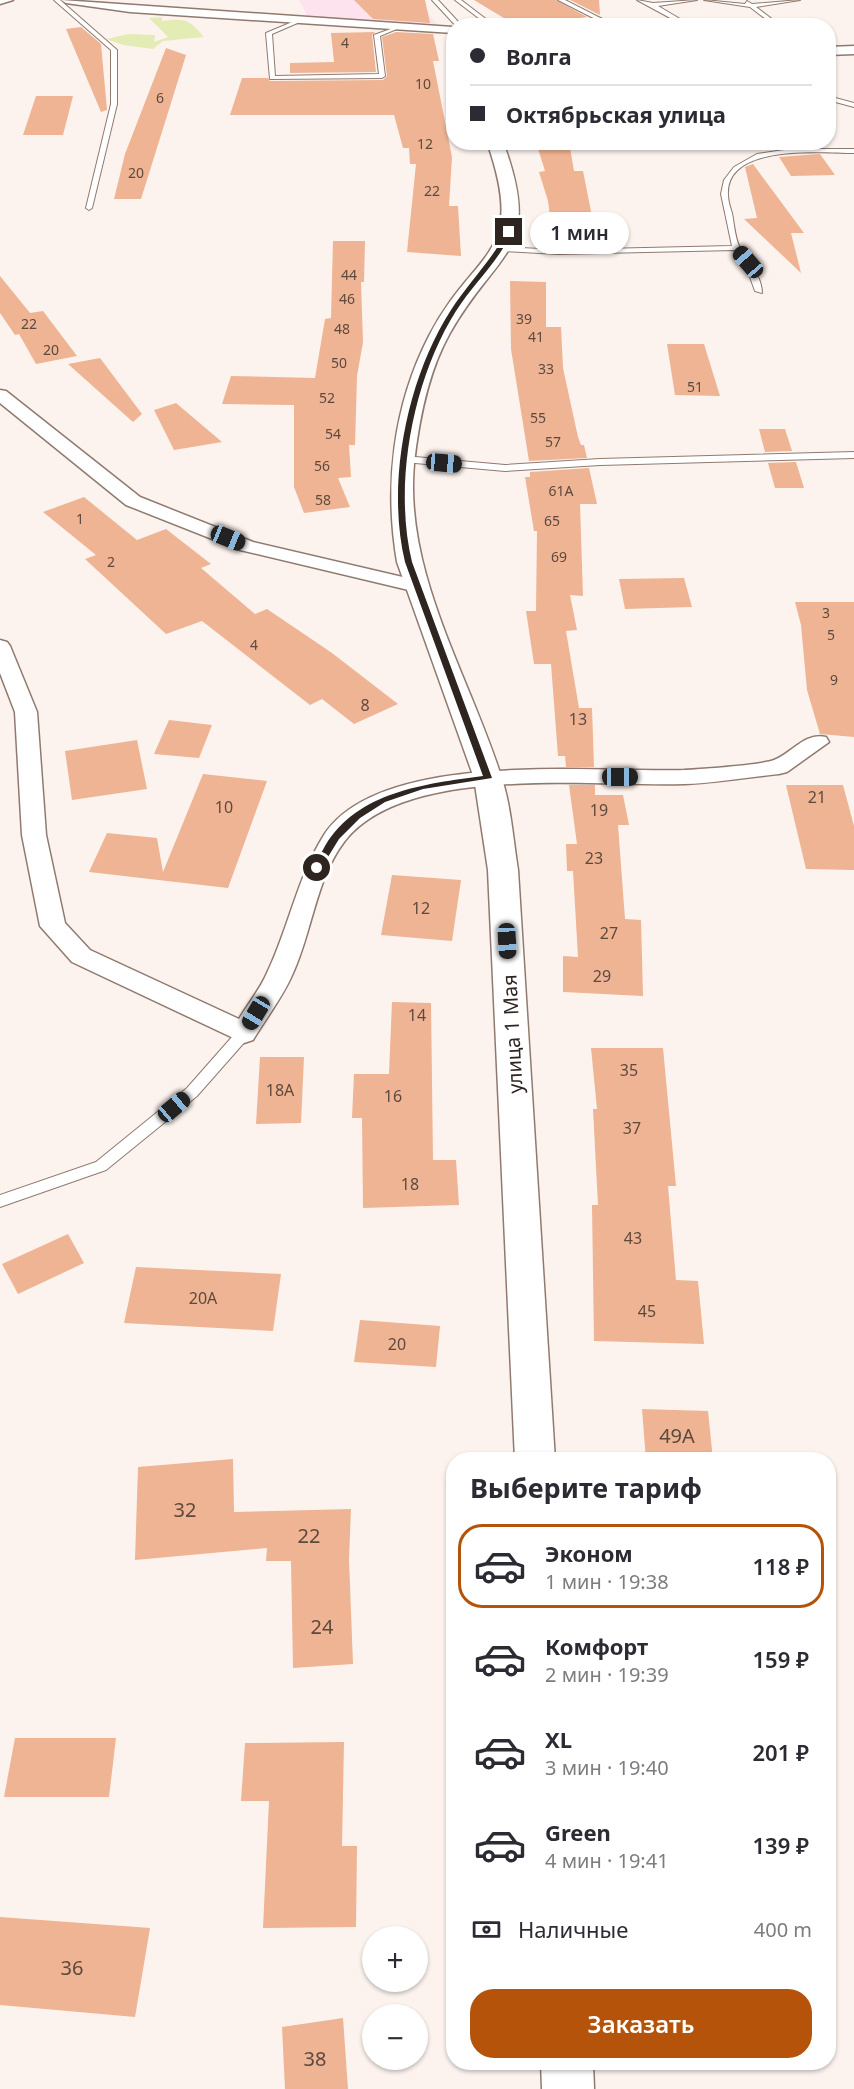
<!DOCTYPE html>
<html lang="ru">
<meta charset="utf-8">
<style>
:root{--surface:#fff;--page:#f2f2f3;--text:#2b2b33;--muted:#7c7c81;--line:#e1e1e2;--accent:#b45309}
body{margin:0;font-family:"Noto Sans",sans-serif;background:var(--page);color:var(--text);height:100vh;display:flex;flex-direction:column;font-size:22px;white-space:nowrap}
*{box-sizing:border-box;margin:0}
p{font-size:20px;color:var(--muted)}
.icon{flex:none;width:33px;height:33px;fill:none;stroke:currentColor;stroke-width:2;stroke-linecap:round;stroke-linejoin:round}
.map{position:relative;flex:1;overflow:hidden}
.side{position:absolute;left:446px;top:1452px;width:390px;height:618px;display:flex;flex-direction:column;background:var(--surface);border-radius:24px;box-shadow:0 2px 4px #0004}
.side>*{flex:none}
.guide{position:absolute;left:446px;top:18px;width:390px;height:132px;border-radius:24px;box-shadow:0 2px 4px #0004;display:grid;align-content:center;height:132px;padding:0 24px;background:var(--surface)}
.controls{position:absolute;left:362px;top:1926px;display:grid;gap:12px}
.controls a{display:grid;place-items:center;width:66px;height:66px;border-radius:50%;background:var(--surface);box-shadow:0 2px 4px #0004;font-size:30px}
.end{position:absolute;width:27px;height:27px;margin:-14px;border:8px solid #2e2521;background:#fff;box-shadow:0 0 0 3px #fff}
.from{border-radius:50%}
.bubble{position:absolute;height:42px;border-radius:21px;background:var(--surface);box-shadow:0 2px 4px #0004;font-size:20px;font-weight:600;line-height:42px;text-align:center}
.car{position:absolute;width:18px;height:36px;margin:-18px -9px;border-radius:8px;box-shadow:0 0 4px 2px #0007;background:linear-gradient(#222 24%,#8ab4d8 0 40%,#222 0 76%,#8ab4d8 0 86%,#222 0)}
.guide b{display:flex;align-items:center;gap:21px;height:57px;font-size:22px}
.guide b+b{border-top:2px solid var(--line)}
.guide i{width:15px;height:15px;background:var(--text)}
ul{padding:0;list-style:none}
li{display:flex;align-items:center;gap:18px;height:84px;margin:0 12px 9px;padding:0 12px;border:3px solid transparent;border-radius:24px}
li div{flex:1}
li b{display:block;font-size:22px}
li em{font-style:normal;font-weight:600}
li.current{border-color:var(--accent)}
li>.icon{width:54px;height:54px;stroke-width:1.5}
h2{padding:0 24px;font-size:27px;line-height:72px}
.pay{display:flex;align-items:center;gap:15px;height:66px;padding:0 24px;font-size:22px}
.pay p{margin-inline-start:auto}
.action{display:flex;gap:12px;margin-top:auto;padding:12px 24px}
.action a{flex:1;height:69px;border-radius:24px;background:var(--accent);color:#fff;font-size:24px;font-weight:600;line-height:69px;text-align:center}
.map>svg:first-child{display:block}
.education{fill:#fce3ee}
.green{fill:#e3ecb5}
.building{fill:#eeb493}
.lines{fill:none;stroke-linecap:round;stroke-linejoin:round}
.service-casing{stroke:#907a6f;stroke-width:2}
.minor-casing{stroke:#907a6f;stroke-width:3}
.tertiary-casing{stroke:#907a6f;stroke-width:3}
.service{fill:#fff;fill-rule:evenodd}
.minor{fill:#fff;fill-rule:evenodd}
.tertiary{fill:#fff;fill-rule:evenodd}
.route{fill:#2e2521}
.labels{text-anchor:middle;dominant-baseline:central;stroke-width:6;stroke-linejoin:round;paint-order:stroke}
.far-number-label{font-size:14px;fill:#5e493e}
.number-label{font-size:16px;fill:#5e493e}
.street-label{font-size:20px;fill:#2e2521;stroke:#fff}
.near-number-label{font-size:20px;fill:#5e493e}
</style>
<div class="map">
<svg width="854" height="2089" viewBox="0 0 854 2089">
<rect width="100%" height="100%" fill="#fcf3ee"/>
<polygon class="education" points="299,0 416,0 437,24 308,17"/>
<path class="green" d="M 162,17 L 162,21 C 185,18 189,19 204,37 L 163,41 L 153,49 L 123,45 L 106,39 L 129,34 L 155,35 L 154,42 L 168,37 L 149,18 Z"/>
<g class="building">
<polygon points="354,0 425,0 430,23 373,19"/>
<polygon points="474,0 556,0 587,17 517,26"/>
<polygon points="570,0 599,0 600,15"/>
<polygon points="81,27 101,44 107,110 101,112 66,29"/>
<polygon points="375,32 372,35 376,72 290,73 290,63 334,62 331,33"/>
<polygon points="396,32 433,34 439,61 433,61 452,157 449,206 458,206 461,256 407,252 416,164 410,164 409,148 403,148 394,115 230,115 242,78 268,78 270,81 383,80 387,76 382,37"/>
<polygon points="166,48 186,55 141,199 114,199 125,154"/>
<polygon points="36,96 73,96 63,135 23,135"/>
<polygon points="536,142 569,142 574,171 583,171 598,247 554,248 548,201 539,172 545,171"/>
<polygon points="770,142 812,142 815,147 774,149"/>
<polygon points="820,154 835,175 791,176 779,157"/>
<polygon points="753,164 804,233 791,233 801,273 744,219 757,218 745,167"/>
<polygon points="333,241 365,241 364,282 361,282 363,342 357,376 355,445 349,445 351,477 338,478 350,507 304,513 294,487 294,405 222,404 231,376 315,378 325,319 331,318"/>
<polygon points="0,276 30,313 43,311 77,356 36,364 19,334 15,335 0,313"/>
<polygon points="510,281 546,282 546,327 561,327 563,368 578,437 581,445 584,445 587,458 529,461 511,349"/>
<polygon points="667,344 704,344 720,396 675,395"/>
<polygon points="100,358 142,414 133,422 68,364"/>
<polygon points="176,403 222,442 174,450 154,410"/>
<polygon points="759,429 785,429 792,451 765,452"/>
<polygon points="796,462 804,488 775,488 768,463"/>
<polygon points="589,468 597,504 580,504 583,596 570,595 577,630 566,631 579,708 592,708 594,767 566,767 565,756 558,756 551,664 534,664 526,611 536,611 537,531 534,531 525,477 530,477 530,472"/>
<polygon points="84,497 137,540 166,529 211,564 201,568 255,614 267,609 332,653 398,704 354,724 322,699 310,705 202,621 166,634 85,559 96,555 43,512"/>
<polygon points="684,578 692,607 625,609 619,579"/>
<polygon points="795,602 854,602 854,737 820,734 807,690 801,625"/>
<polygon points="169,720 212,725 199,758 154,754"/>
<polygon points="137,740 147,789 72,800 65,751"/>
<polygon points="203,774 267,781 228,888 89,872 107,833 157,838 163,872"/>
<polygon points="569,785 595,785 595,795 623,795 629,825 618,825 625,919 641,920 643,996 563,992 563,956 578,957 573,871 567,871 566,844 577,844"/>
<polygon points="786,785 843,785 854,826 854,870 806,869"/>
<polygon points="392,875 461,880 452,941 381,935"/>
<polygon points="392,1002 431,1003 433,1160 456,1160 459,1205 363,1208 362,1118 352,1118 354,1074 389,1074"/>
<polygon points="591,1048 663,1048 676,1186 668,1186 676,1280 698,1281 704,1344 594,1341 592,1205 598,1205 593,1109 597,1109"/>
<polygon points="260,1057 304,1057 301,1123 256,1124"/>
<polygon points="68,1234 84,1263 18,1294 2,1264"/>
<polygon points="136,1267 281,1274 273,1331 124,1323"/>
<polygon points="360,1320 440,1326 436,1367 354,1362"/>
<polygon points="642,1409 708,1411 713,1460 646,1460"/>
<polygon points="233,1459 234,1512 351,1509 349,1559 353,1664 293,1668 291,1561 266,1561 267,1548 135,1560 138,1467"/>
<polygon points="15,1738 116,1738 109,1797 4,1797"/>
<polygon points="344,1742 342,1846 357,1846 356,1927 263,1928 269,1801 241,1801 245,1743"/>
<polygon points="0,1917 150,1928 135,2017 0,2005"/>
<polygon points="343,2018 348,2089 285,2089 282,2027"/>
</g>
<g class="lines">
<g class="service-casing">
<g id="service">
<polygon points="54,0 60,0 117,50 117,104 92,208 89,210 86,208 111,104 111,50"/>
<polygon points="432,0 438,0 462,26 456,26"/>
<polygon points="455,0 461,0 495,26 489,26"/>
<polygon points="558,0 565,0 616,26 609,26"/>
<polygon points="637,0 653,3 697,0 658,6 692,26 685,26"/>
<polygon points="704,0 745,4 747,1 752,4 800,0 756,7 781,26 775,26 750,7"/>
<polygon points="297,20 302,21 272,34 275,76 379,74 374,35 399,26 399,28 380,36 385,76 382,78 270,79 266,33"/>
<polygon points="828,96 854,103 854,107 828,100"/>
<path d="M 791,149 L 854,149 L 854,153 C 822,153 725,143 728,195 C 728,201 730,207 732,213 C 734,223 735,239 740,248 C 748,262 762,276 762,293 L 755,291 L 745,263 L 734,250 L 558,254 L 502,251 L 498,249 L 502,247 L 558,250 L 732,246 L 721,194 L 724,180 L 734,167 L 757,154 Z"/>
<polygon points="854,452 854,458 600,465 505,471 404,462 400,459 404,456 505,465 600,459"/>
<polygon points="244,1028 249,1029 251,1033 249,1037 197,1096 106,1170 0,1207 0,1195 96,1162 187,1088 239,1029"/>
</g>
</g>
<g class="minor-casing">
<g id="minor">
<polygon points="0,0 13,0 0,4"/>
<polygon points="61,0 453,27 453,33 130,12 66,3"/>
<polygon points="0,390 6,391 140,497 253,542 424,582 427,586 424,590 417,592 240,550 126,505 0,403"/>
<path d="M 0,640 L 7,642 L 10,646 L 37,712 L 46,835 L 65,923 L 90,950 L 239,1019 C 248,1004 260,989 267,973 C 289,927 297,878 324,835 C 380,749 593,773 684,770 C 701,769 761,765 774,760 C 792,753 805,732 826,737 L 829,742 L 787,772 L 779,774 C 748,777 715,783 684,784 C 593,787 404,763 344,842 C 316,879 312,932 293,973 C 283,997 266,1018 253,1040 L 244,1043 L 72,962 L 40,926 L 22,835 L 15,712 L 0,673 Z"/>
</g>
</g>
<g class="tertiary-casing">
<g id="tertiary">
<polygon points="854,46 854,54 828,55 828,47"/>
<path d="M 487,142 L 503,142 C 544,253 498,248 450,333 C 428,372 419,419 414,464 C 404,573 469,675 501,776 C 511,805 513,839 518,870 L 555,1460 L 515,1460 L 488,870 L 474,778 L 397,562 C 384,486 393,406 429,336 C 474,248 528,259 487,142 Z"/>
<polygon points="541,2062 593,2062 594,2089 542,2089"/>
</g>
</g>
<use href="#service" class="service"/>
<use href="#minor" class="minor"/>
<use href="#tertiary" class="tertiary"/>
</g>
<path class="route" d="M 507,231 L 512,232 C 498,262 474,283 456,311 C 413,379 393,484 412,562 L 492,778 L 423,789 L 385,802 L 360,818 L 339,839 L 320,870 L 314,870 C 314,863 321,854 325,846 C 358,791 425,784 483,776 L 405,562 C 386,483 407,378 451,310 C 469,282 492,260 507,231 Z"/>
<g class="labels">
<g class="far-number-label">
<text x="345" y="42">4</text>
<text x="423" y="83">10</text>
<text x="160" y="97">6</text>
<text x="425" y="143">12</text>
<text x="136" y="172">20</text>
<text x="432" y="190">22</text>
<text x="349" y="274">44</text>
<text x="347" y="298">46</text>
<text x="524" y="318">39</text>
<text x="29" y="323">22</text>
<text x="342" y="328">48</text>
<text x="536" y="336">41</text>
<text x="51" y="349">20</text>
<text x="339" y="362">50</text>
<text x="546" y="368">33</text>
<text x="695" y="386">51</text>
<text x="327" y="397">52</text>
<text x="538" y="417">55</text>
<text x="333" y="433">54</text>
<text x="553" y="441">57</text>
<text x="322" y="465">56</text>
<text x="561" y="490">61А</text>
<text x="323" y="499">58</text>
<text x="80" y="518">1</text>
<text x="552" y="520">65</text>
<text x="559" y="556">69</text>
<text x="111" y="561">2</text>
<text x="826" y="612">3</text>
<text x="831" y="634">5</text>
<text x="254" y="644">4</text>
<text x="834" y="679">9</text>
</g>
<g class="number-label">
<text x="365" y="705">8</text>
<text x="578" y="719">13</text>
<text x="817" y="797">21</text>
<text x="224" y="807">10</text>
<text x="599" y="810">19</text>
<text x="594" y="858">23</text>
<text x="421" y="908">12</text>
<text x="609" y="933">27</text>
<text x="602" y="976">29</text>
<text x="417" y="1015">14</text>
<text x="629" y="1070">35</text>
<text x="280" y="1090">18А</text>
<text x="393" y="1096">16</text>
<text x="632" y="1128">37</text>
<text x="410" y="1184">18</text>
<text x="633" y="1238">43</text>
<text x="203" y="1298">20А</text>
<text x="647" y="1311">45</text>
<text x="397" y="1344">20</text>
</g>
<g class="street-label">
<text transform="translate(512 1034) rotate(-93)">улица 1 Мая</text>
</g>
<g class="near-number-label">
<text x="677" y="1435">49А</text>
<text x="185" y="1509">32</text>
<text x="309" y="1535">22</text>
<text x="322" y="1626">24</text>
<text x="72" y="1967">36</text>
<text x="315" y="2058">38</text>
</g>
</g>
</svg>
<div class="controls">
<a>+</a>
<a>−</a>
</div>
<i class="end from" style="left:317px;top:868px"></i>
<i class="end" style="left:509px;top:232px"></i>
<div class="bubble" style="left:530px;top:212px;width:99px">1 мин</div>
<i class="car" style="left:748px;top:262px;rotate:319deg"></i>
<i class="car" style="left:444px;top:463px;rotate:95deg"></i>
<i class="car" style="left:228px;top:538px;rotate:112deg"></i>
<i class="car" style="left:620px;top:777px;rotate:90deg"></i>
<i class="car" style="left:507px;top:941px;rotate:177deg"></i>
<i class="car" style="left:256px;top:1013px;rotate:211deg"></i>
<i class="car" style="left:174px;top:1107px;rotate:50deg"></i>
<div class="guide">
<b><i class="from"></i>Волга</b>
<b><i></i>Октябрьская улица</b>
</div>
<section class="side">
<h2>Выберите тариф</h2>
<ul>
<li class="current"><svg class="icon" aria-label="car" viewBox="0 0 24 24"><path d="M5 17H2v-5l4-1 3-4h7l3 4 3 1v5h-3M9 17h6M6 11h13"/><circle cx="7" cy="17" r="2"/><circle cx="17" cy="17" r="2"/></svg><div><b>Эконом</b><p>1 мин · 19:38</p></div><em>118 ₽</em></li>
<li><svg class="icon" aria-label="car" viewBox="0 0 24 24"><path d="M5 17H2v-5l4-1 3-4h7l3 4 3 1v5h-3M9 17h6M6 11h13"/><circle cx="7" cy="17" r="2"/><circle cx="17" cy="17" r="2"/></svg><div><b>Комфорт</b><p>2 мин · 19:39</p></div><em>159 ₽</em></li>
<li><svg class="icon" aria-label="car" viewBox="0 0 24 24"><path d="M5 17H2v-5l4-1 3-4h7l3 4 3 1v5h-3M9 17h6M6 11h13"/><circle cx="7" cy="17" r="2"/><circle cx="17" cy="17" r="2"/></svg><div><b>XL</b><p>3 мин · 19:40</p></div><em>201 ₽</em></li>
<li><svg class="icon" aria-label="car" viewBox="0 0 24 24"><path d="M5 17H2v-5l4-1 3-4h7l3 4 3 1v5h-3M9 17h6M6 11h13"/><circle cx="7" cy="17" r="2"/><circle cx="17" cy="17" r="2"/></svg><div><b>Green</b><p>4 мин · 19:41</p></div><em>139 ₽</em></li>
</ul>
<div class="pay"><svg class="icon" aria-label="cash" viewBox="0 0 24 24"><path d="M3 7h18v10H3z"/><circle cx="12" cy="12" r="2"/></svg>Наличные<p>400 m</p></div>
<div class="action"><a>Заказать</a></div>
</section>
</div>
